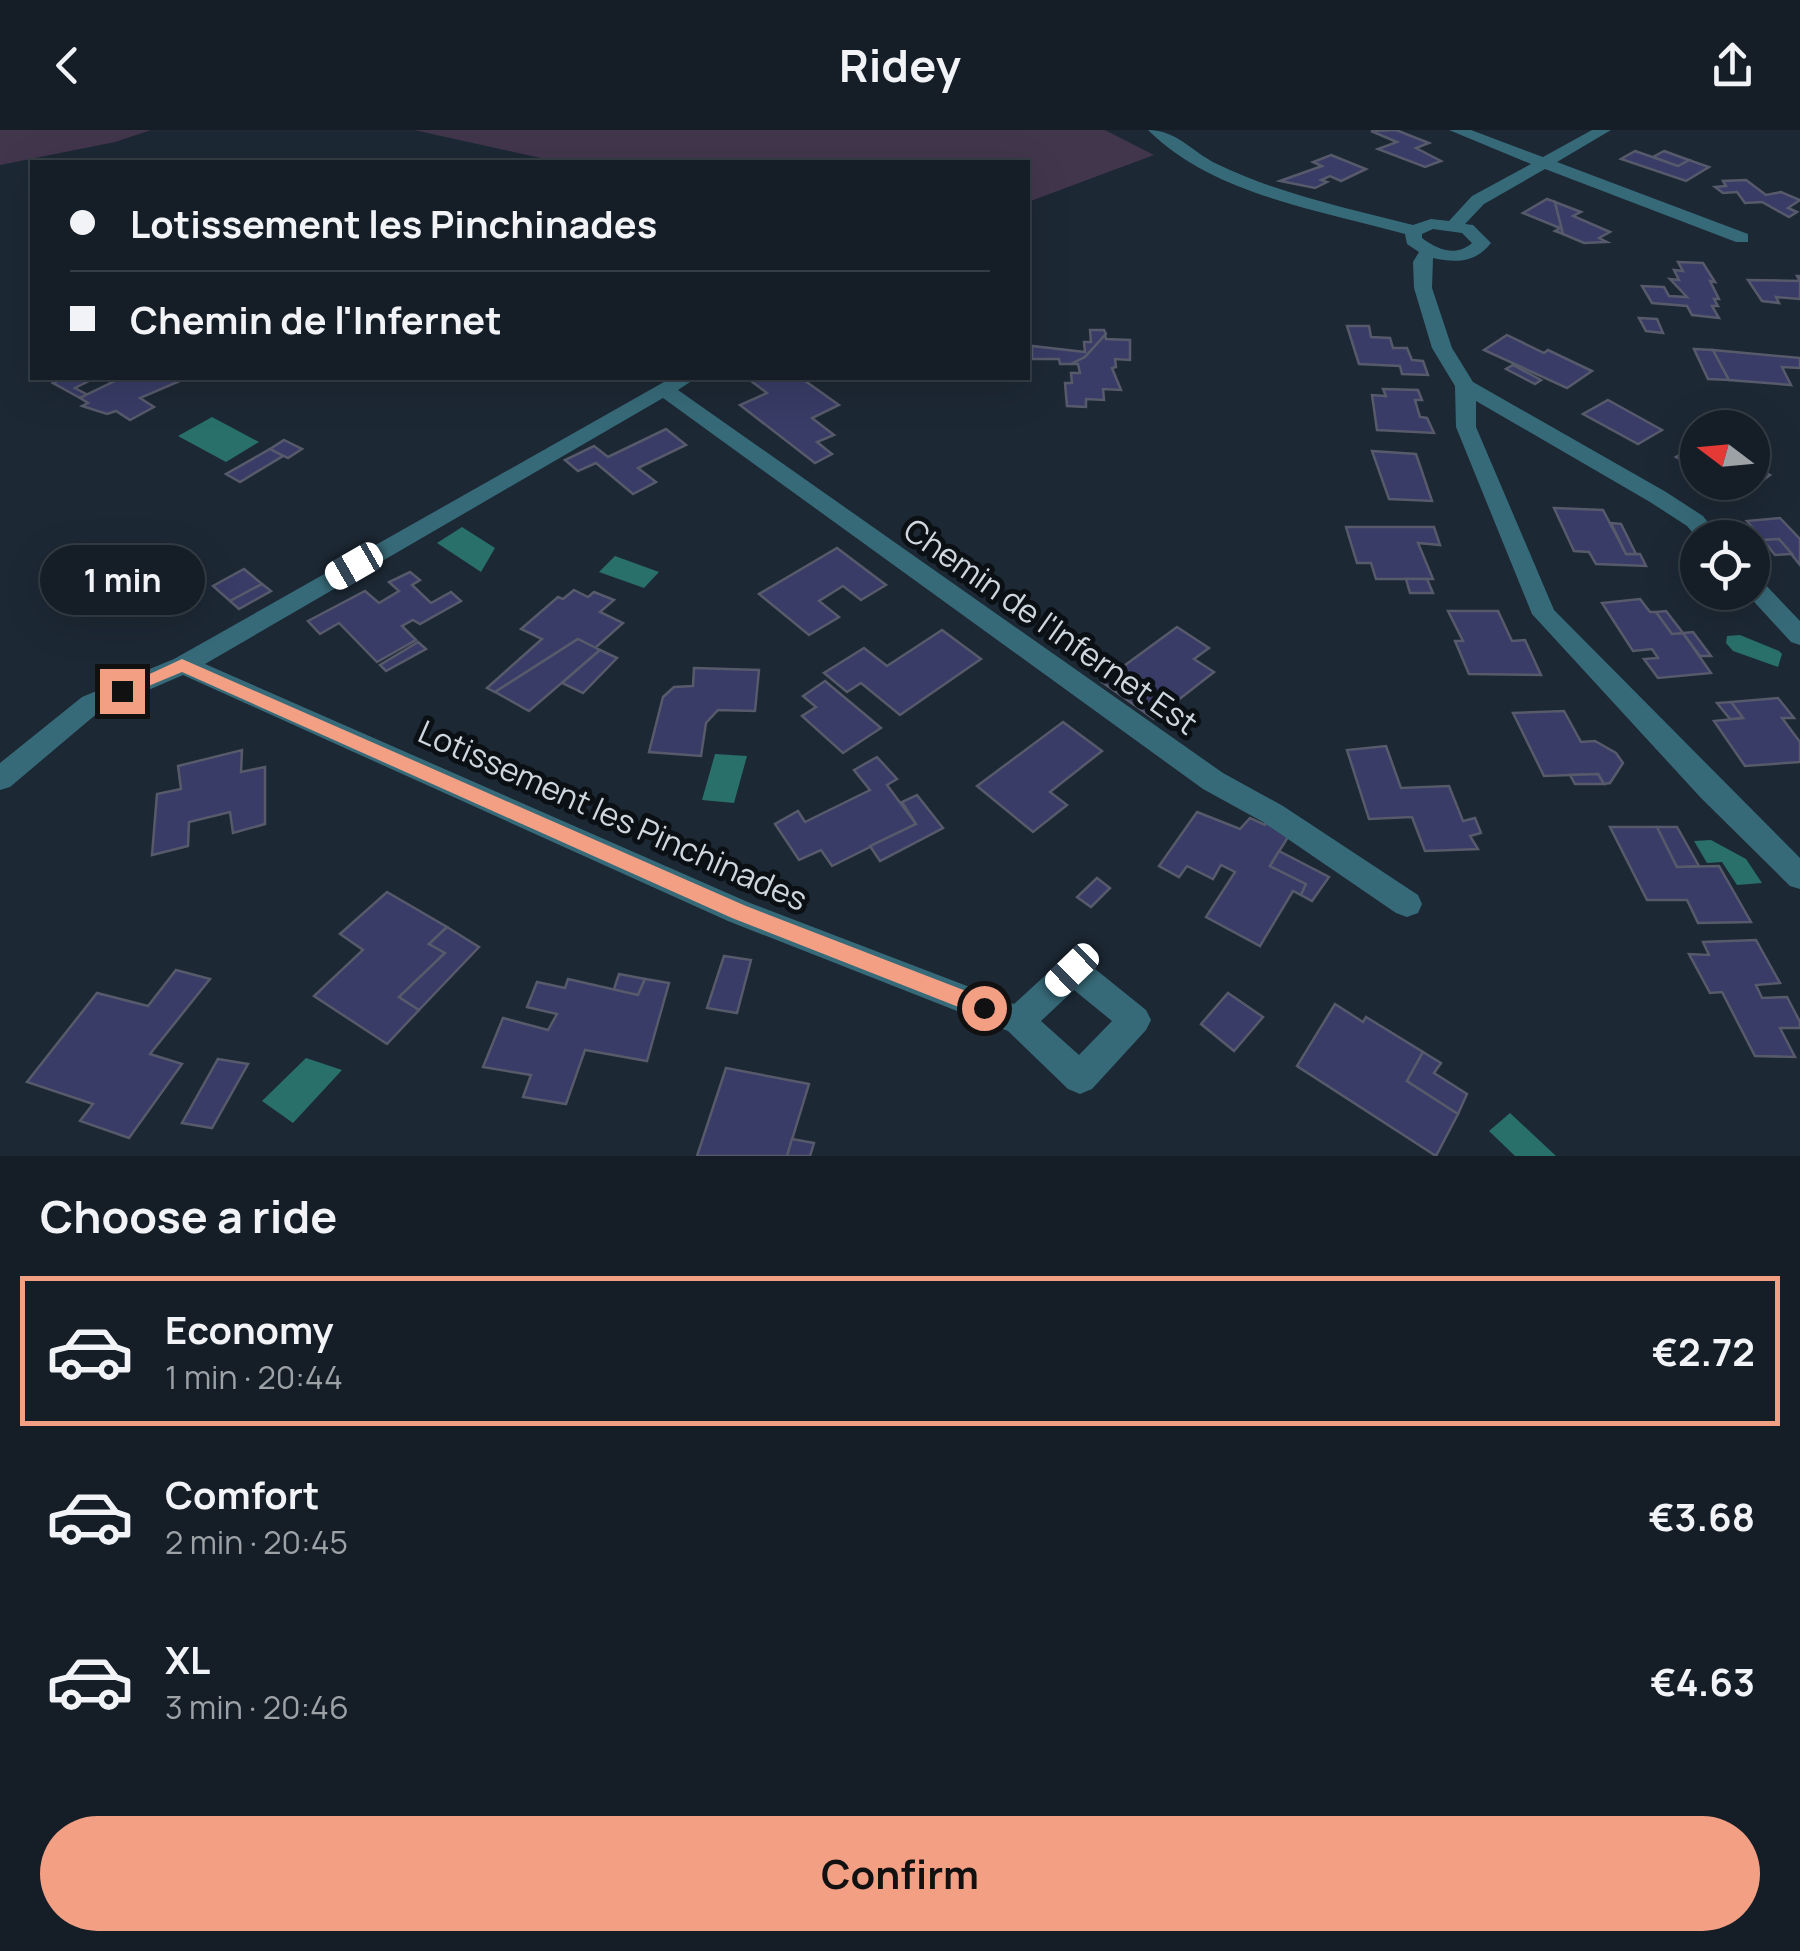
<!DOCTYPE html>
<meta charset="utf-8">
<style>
:root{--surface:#151e27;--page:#222b33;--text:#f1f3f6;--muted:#9da2a7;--line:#343c44;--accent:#f39f84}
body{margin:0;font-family:Manrope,sans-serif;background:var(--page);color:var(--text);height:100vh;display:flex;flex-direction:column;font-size:38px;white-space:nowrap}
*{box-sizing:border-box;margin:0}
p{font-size:32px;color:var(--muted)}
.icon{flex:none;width:55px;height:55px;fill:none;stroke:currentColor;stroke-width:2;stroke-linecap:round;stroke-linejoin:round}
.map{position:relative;height:1026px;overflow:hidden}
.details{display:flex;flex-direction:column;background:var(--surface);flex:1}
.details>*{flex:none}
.hud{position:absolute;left:30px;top:30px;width:1000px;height:220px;border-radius:0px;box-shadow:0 10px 40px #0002,0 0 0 2px var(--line);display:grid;align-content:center;height:220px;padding:0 40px;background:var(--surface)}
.needle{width:65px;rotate:286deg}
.fabs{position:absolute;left:1680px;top:280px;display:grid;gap:20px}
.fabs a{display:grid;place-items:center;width:90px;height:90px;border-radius:50%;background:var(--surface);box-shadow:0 10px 40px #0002,0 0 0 2px var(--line);font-size:50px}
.end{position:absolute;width:45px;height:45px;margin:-22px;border:12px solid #f39f84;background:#111;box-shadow:0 0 0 5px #111}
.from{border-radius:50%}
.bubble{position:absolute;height:70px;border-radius:35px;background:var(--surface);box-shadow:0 10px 40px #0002,0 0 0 2px var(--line);font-size:32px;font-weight:700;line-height:70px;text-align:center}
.car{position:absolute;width:30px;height:60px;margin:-30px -15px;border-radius:12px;box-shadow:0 0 8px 2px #0007;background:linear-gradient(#fff 24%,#345 0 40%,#fff 0 76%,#345 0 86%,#fff 0)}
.hud b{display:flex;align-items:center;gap:35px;height:95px;font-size:38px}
.hud b+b{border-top:2px solid var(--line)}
.hud i{width:25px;height:25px;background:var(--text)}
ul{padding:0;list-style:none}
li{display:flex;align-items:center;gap:30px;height:150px;margin:0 20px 15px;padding:0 20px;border:5px solid transparent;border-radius:0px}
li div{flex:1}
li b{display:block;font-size:38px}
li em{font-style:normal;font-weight:700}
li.active{border-color:var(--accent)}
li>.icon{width:90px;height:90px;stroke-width:1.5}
h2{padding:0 40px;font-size:45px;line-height:120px}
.primary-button{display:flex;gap:20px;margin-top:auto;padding:20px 40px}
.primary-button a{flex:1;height:115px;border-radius:60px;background:var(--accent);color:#111;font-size:40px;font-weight:700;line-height:115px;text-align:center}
header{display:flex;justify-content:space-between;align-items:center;height:130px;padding:0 40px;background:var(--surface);font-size:45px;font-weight:700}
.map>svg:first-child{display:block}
.green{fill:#42364d}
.water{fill:#29706a}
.building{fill:#383c66;stroke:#575a6b;stroke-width:2.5}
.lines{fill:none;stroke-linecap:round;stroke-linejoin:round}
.street{fill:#376a78;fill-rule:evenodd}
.route{fill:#f39f84}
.labels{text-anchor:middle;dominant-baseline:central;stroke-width:10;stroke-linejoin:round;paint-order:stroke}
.street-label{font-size:32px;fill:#cfd7de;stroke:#0b1015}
</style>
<header><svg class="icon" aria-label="back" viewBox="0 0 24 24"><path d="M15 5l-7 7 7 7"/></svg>Ridey<svg class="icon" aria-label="share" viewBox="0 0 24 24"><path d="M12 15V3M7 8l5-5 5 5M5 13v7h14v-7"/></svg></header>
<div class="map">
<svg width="1800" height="1026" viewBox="0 0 1800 1026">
<rect width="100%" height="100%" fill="#1c2834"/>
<g class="green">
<polygon points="0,0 151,0 115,12 0,35"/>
<polygon points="414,0 1105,0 1154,25 1028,72 1028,32 559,32"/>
</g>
<g class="water">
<polygon points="212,287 259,312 226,332 178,306"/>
<polygon points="462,397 495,418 481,442 437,413"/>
<polygon points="615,426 659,442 644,458 599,442"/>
<polygon points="1740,505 1779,521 1782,524 1778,537 1733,521 1726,513 1727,506"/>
<polygon points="715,624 747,626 734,673 702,670"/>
<polygon points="1711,710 1746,729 1762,753 1737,755 1722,732 1707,733 1694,711"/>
<polygon points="306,928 342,940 293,993 262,971"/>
<polygon points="1510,983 1556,1026 1515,1026 1489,1001"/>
</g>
<g class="building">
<polygon points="1396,0 1429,13 1416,18 1441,31 1425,37 1378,19 1397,12 1371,1"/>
<polygon points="1635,21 1678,36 1689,30 1709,37 1686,51 1621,29"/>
<polygon points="1664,21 1689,30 1678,36 1653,27"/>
<polygon points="1331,25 1366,39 1341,51 1330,46 1321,50 1327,52 1315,58 1280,51 1322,36 1313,32"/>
<polygon points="1746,50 1766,65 1781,62 1800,70 1788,78 1797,82 1789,87 1762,72 1745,73 1737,62 1723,63 1715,57 1726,56 1723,51"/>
<polygon points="1547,69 1555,72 1563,104 1555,101 1560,98 1523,83"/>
<polygon points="1555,72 1581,82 1573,86 1610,102 1599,108 1607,112 1584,113 1563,104"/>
<polygon points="1678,132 1703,133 1715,152 1710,151 1719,169 1714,169 1718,176 1712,176 1719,188 1692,185 1687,176 1652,173 1642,156 1664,157 1669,166 1687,167 1670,149 1679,150 1674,140 1683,141"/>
<polygon points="1797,146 1800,146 1800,169 1776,167 1779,173 1762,171 1748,150 1800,151"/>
<polygon points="1639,188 1657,189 1663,203 1646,201"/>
<polygon points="1347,196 1369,196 1371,207 1390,208 1393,218 1407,218 1412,230 1423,231 1428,245 1402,244 1400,236 1359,234"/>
<polygon points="1090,200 1104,200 1106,204 1085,227 1071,234 1060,234 1059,229 1032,229 1032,216 1085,222 1084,212 1091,212"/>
<polygon points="1105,205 1106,209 1130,210 1130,230 1115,229 1116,237 1112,238 1121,260 1103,259 1104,270 1086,269 1086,277 1067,276 1065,253 1072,253 1071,243 1080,243 1078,234 1071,234 1085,227"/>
<polygon points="1507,205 1544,223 1548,220 1592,241 1567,258 1484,220"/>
<polygon points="1694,219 1713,220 1729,250 1708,249"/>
<polygon points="1713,220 1800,228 1800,238 1782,237 1791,255 1729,250"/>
<polygon points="1513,235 1541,250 1535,254 1506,239"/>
<polygon points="64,248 95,248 75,258 88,265 80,268 53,253"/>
<polygon points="121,248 179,248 176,249 180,251 140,268 154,277 130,290 116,281 107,284 82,276 88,273 80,268"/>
<polygon points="747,248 801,248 839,275 812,288 834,305 817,312 832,324 815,333 740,275 767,263"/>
<polygon points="1383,259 1418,260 1422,270 1415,270 1420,287 1427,288 1434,303 1377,300 1372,265 1386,266"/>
<polygon points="1608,270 1662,300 1638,314 1583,284"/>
<polygon points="666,299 686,315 638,338 656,352 633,364 596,333 578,341 565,330 594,316 608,327"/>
<polygon points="284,310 302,319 288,328 270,319"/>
<polygon points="1698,315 1698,339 1676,327"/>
<polygon points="270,319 283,326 240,352 226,344"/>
<polygon points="1372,321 1416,324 1432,371 1389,369"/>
<polygon points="1752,336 1770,345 1738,369 1717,359 1725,354 1722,352 1752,352"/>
<polygon points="1554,378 1603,380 1626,424 1640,424 1646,436 1596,434 1589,422 1574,421"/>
<polygon points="1780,388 1800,409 1800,435 1779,409 1763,410 1747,391"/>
<polygon points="1611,393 1621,394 1636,424 1626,424"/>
<polygon points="1346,397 1434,397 1440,415 1418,413 1433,449 1376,449 1371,433 1357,433"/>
<polygon points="1779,409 1792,424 1775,425 1763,410"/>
<polygon points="837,418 886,455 861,470 843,456 819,471 839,487 809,505 759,464"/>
<polygon points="244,439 262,454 230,471 213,456"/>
<polygon points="410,442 420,450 412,455 431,473 451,462 461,471 420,494 413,490 402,496 416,510 377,532 339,493 320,504 308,491 365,461 379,473 399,461 389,452"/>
<polygon points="1406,449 1427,449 1433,463 1410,463"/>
<polygon points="262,454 271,461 239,479 230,471"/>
<polygon points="574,460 588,467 594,462 614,470 600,482 623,493 595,518 578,509 495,562 487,558 542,509 521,499 558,467 563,469"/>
<polygon points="1640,469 1650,482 1656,482 1672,504 1683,503 1711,543 1658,548 1644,529 1658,528 1652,519 1633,521 1602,473"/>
<polygon points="1448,481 1498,481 1512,511 1525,510 1541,545 1469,544 1455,511 1463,511"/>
<polygon points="1666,481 1683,503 1672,504 1656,482"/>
<polygon points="1177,497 1209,518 1194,529 1214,542 1154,589 1102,552"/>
<polygon points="942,500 981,529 900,585 861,553 847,562 824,543 864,518 887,536"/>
<polygon points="1693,502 1711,526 1700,526 1683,503"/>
<polygon points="578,509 600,520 529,581 495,562"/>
<polygon points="418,512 426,519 386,541 380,535"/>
<polygon points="600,520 617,528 583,563 562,553"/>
<polygon points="694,538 759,540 755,581 718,580 706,593 701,626 649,622 663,567 674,557 693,556"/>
<polygon points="825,551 881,598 843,623 802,586 816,577 803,566"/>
<polygon points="1778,568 1794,588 1782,588 1800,612 1800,632 1745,636 1714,591 1743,588 1731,572"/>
<polygon points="1731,572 1743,588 1730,589 1717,573"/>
<polygon points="1564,581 1581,612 1595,611 1616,623 1623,633 1610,653 1604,654 1598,644 1544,646 1513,583"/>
<polygon points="1063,592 1102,621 1050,662 1067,675 1033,702 977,656"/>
<polygon points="1386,616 1401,658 1449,656 1463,691 1475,688 1481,703 1470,706 1478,719 1425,721 1412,687 1369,689 1347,620"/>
<polygon points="242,620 241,642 265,637 265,694 233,703 230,682 189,692 188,716 152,725 157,664 181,659 178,636"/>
<polygon points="877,627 897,649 887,655 916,694 832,736 821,720 799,730 775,694 798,681 805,692 870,660 854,640"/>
<polygon points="1598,644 1604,654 1575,654 1570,645"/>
<polygon points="917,665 943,698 880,731 870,716 916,694 902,672"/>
<polygon points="1197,682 1240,699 1250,688 1265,695 1270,687 1293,699 1270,736 1306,754 1301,765 1293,761 1260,816 1206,787 1235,742 1221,735 1213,749 1187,736 1179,747 1159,736"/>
<polygon points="1610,697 1657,697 1677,737 1719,736 1751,792 1698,793 1687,770 1647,770"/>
<polygon points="1657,697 1677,697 1699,736 1677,737"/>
<polygon points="1279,721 1329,747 1312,771 1301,765 1306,754 1270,736"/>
<polygon points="1097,748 1110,758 1091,777 1077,767"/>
<polygon points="387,762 447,797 429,814 445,823 399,867 419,880 387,914 314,866 363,820 340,804"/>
<polygon points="447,797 479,817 419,880 399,867 445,823 429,814"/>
<polygon points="1756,810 1780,853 1756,855 1762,868 1787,867 1800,892 1800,898 1780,898 1795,927 1755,926 1722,862 1710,863 1689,824 1709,825 1703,812"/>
<polygon points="724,826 751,830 737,883 707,878"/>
<polygon points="176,840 210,849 150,924 182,934 129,1008 80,991 93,974 27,952 97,863 148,876"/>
<polygon points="619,844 645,849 638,865 613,862"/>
<polygon points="568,849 638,865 645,849 669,853 647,931 585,920 566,974 523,967 531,945 483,937 503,888 548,900 557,884 527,877 537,852 565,858"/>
<polygon points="1228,863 1263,887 1234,921 1201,894"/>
<polygon points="1335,874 1363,892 1366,887 1423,922 1407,951 1458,984 1436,1026 1297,936"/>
<polygon points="1423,922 1441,933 1434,943 1467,964 1458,984 1407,951"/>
<polygon points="218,929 248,934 212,998 182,993"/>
<polygon points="726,938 809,954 787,1026 697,1026"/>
<polygon points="792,1009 814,1013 810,1026 787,1026"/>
</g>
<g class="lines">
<g class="street">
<path d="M 1148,0 C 1177,0 1192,22 1217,34 C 1279,64 1347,78 1413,95 L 1431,89 L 1449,91 L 1472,66 L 1531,34 L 1449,0 L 1471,0 L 1543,27 L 1592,0 L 1611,0 L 1557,32 L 1748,104 L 1748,112 L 1736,112 L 1545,39 L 1484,74 L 1465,94 L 1473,95 L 1491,113 C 1475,133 1456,133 1433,128 L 1432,158 L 1452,218 L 1473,252 L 1666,362 L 1703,386 L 1720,408 L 1698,409 L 1687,396 L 1650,372 L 1476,271 L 1476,297 L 1554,480 L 1800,728 L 1800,759 L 1790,756 L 1701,668 L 1532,484 L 1456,297 L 1455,256 L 1432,218 L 1414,158 L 1413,132 L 1419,122 L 1407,114 L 1405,104 C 1320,80 1213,65 1148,0 ZM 1433,99 L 1462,103 L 1472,113 C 1456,127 1438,120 1422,108 L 1422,104 Z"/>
<path d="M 671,248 L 696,248 L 678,260 L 1223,643 L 1283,676 L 1418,765 L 1422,774 L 1418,783 L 1407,787 L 1396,783 L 1263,692 L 1203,659 L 663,268 L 205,534 L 750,773 L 1014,874 L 1062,830 L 1073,826 L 1084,830 L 1146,880 L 1151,890 L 1146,900 L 1092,959 L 1080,964 L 1068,959 L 1008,901 L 728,791 L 183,545 L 100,581 L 10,657 L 0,660 L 0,633 L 82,567 L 174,529 ZM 1074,860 L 1112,891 L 1079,925 L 1041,891 Z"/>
<polygon points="1752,447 1760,449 1800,491 1800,515 1791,512 1745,462 1752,462"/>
</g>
</g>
<polygon class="route" points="182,529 746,776 992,871 995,878 984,887 732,788 182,542 122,567 113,561"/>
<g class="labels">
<g class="street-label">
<text transform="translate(1051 496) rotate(35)">Chemin de l'Infernet Est</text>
<text transform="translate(613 685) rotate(24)">Lotissement les Pinchinades</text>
</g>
</g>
</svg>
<div class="fabs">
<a><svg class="needle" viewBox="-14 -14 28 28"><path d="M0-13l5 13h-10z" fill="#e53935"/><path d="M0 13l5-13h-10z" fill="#9da2a7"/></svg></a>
<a><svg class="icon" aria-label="locate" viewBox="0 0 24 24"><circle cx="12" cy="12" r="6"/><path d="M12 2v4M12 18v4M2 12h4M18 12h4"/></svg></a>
</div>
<i class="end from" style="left:984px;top:878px"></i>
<i class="end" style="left:122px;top:561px"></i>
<div class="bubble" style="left:40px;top:415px;width:165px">1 min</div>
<i class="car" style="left:354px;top:436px;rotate:240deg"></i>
<i class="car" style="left:1072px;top:840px;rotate:226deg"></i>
<div class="hud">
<b><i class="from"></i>Lotissement les Pinchinades</b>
<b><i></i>Chemin de l'Infernet</b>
</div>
</div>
<section class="details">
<h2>Choose a ride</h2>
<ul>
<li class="active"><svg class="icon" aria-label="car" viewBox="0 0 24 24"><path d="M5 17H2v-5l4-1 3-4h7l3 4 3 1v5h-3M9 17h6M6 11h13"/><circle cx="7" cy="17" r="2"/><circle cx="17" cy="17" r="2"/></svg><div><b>Economy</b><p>1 min · 20:44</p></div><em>€2.72</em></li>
<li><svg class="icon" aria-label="car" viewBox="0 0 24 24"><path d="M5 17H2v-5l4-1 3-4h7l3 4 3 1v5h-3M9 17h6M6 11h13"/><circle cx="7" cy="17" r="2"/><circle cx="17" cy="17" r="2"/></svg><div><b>Comfort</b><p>2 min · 20:45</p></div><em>€3.68</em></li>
<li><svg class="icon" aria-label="car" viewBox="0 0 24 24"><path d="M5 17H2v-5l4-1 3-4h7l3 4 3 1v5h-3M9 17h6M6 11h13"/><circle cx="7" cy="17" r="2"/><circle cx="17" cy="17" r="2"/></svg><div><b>XL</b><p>3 min · 20:46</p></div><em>€4.63</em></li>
</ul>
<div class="primary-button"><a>Confirm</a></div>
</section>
